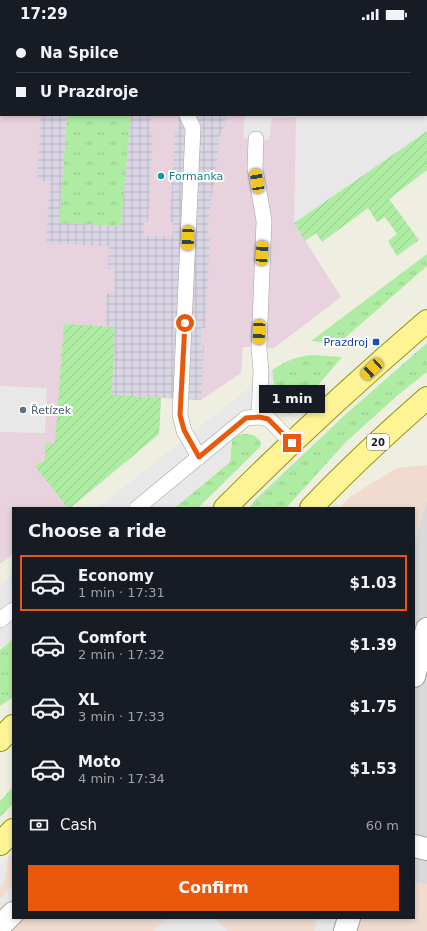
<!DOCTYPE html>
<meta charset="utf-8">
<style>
:root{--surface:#171b24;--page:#242831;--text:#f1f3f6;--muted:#9ea1a6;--line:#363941;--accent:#ea580c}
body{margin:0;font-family:"DejaVu Sans",sans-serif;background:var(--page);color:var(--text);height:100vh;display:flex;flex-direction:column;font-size:15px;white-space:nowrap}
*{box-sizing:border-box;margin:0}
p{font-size:13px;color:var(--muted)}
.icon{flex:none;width:22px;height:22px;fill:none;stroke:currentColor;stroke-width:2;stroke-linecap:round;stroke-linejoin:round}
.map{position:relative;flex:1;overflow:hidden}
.side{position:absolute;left:12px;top:479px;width:403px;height:412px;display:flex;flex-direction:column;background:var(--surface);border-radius:0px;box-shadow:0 2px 6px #0003}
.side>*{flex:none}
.guide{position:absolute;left:0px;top:0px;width:427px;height:88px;box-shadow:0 2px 6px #0003;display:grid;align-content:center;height:88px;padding:0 16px;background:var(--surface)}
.end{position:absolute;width:18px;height:18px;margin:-9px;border:5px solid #ea580c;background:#fff;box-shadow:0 0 0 2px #fff}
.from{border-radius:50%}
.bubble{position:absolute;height:28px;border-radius:0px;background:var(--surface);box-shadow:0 2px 6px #0003;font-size:13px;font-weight:800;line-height:28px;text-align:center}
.car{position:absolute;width:12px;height:24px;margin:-12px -6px;border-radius:5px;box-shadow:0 0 3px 1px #0007;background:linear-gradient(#f5c518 24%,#345 0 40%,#f5c518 0 76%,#345 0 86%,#f5c518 0)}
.guide b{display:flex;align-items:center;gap:14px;height:38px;font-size:15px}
.guide b+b{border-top:1px solid var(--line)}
.guide i{width:10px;height:10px;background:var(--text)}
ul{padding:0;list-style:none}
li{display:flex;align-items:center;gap:12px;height:56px;margin:0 8px 6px;padding:0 8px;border:2px solid transparent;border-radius:0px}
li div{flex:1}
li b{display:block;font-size:15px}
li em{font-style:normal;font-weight:800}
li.selected{border-color:var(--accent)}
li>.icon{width:36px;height:36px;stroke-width:1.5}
h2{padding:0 16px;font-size:18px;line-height:48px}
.pay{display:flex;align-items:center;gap:10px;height:44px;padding:0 16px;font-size:15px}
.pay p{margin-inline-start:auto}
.button{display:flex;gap:8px;margin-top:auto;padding:8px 16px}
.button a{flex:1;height:46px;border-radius:0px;background:var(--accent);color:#fff;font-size:16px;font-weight:800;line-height:46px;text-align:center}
.status{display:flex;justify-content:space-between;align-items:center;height:28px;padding:0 20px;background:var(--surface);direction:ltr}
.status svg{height:11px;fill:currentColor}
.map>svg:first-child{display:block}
.residential{fill:#dad9d9}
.commercial{fill:#f1dbce}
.industrial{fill:#e8d2dd;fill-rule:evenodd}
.grass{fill:url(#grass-tufts)}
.garden{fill:url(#garden-furrows)}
.parking{fill:#e8e8e8}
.plaza{fill:url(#plaza-grid)}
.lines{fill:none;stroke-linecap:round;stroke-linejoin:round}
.lane-casing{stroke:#a3a3a3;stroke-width:16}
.street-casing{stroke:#a3a3a3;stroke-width:24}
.primary-casing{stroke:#949400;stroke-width:24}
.lane{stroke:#fff;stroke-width:15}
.street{stroke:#fff;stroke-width:22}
.primary{stroke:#fff495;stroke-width:22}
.route{stroke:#ea580c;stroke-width:5}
.culture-dot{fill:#0f9aa8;stroke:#fff;stroke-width:1.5}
.transit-dot{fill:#1a4fb4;stroke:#fff;stroke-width:1.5}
.service-dot{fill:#5c6f8a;stroke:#fff;stroke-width:1.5}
.labels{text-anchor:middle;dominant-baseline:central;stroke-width:4;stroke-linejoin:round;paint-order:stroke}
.shield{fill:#fff;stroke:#606060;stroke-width:1}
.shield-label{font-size:10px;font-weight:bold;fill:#1c1c1c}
.culture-label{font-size:11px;fill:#0d838f;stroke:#fff;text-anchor:start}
.transit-label{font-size:11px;fill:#164399;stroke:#fff;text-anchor:end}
.service-label{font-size:11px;fill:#4e5e75;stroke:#fff;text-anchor:start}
</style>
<div class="status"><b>17:29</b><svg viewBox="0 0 49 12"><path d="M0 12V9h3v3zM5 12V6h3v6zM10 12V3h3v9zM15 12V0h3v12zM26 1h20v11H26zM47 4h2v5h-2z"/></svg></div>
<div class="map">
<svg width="427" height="903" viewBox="0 0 427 903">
<defs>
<pattern id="grass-tufts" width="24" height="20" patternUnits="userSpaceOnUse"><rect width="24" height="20" fill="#afeca3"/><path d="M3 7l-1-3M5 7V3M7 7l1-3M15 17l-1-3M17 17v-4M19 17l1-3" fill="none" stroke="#96ca8c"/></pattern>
<pattern id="garden-furrows" width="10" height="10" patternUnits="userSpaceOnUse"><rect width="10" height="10" fill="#afeca3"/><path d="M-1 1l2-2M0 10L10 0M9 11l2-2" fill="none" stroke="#96ca8c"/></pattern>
<pattern id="plaza-grid" width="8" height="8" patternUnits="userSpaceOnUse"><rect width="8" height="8" fill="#dad5e4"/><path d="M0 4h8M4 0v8" fill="none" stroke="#bab6c3"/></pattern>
</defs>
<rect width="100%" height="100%" fill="#eeeee1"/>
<polygon class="residential" points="427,470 427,857 414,854 414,517"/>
<g class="commercial">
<polygon points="427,437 427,470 414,517 414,480 339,480 351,468 397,440"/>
<polygon points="13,824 13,890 414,890 414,854 427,857 427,903 0,903 0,838"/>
</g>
<path class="industrial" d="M 0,0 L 427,0 L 427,103 L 294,195 L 341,269 L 274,320 L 243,319 L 241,345 L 201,372 L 161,370 L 159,406 L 70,480 L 13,480 L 13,526 L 0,536 ZM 1,1 L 426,1 L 426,87 L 1,87 Z"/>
<g class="grass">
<polygon points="67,87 131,87 121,198 59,195"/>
<polygon points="427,226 427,238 338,316 311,313"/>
<polygon points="427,315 427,344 398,367 347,413 286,480 249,480 256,471 346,386"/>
<path d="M 312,327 L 342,329 L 298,381 L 289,386 L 281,384 L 276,375 L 272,342 C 286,333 294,329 312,327 Z"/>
<path d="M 243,406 C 251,406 256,407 261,414 L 260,419 L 198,480 L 174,480 L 230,434 L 232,411 L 236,408 Z"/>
<polygon points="13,611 13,669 0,678 0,622"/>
<polygon points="13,759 13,776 0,789 0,773"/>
</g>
<g class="garden">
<polygon points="427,103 427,142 389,171 419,212 397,228 388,213 397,206 385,189 377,194 368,180 322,214 316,205 305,213 294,195"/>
<polygon points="64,296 115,299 112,367 161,370 159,406 70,480 68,480 35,438 45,432 45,416 55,415"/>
</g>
<g class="parking">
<polygon points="216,0 427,0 427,103 294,195 296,89 272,90 269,112 243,110 245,87 426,87 426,1 216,1"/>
<polygon points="272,342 276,375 232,411 230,434 174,480 97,480"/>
<polygon points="0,358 47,360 45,405 0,404"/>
<polygon points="13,546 13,611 0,622 0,557"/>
<polygon points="9,828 4,855 0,859 0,838"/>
<polygon points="13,857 13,870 0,884 0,871"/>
<polygon points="167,890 214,890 228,903 154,903"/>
<polygon points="317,890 338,890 335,903 314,903"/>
</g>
<g class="plaza">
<polygon points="0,0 11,0 1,1 1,87"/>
<polygon points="41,87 67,87 59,195 121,198 131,87 151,87 150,101 153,101 148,194 144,194 144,208 172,209 173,195 170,195 175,102 178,102 179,88 160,87 226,87 225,97 219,109 217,132 208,194 207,211 210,211 205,300 201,300 201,317 204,317 201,372 112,367 115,299 105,298 107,265 114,265 115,241 108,241 109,219 46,214 50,154 37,152"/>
</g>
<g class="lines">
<g class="lane-casing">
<g id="lane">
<polyline points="187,87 193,100 180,387 184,403 199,429"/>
<polyline points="256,111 255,140 264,193 259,320 261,343 259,389"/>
<polyline points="137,480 246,390 259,389 269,391 292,415"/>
<polyline points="0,592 13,582"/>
</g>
</g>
<g class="street-casing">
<g id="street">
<polyline points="414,648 427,601"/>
<polyline points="414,818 427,821"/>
<polyline points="0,898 13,885"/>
<polyline points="345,903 349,890"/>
</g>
</g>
<g class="primary-casing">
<g id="primary">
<path d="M 225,480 C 290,415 357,353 427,293"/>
<path d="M 311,480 C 348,441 387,405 427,370"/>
<polyline points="0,712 13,698"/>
<polyline points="0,816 13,802"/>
</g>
</g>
<use href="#lane" class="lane"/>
<use href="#street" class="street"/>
<use href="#primary" class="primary"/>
</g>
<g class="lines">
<polyline class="route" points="185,295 180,387 184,402 199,429 246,390 259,389 268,391 292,415"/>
</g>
<circle class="culture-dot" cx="161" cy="148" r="4"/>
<rect class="transit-dot" x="372" y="310" width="8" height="8" rx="2"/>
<circle class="service-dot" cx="23" cy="382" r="4"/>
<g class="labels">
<rect class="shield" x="367" y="406" width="22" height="16" rx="3"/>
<g class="shield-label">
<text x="378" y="414">20</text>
</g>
<g class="culture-label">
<text x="169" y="148">Formanka</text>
</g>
<g class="transit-label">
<text x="368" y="314">Prazdroj</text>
</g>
<g class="service-label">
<text x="31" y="382">Řetízek</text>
</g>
</g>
</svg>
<i class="end from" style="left:185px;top:295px"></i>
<i class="end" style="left:292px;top:415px"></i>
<div class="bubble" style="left:259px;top:357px;width:66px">1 min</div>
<i class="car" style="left:257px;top:153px;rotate:351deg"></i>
<i class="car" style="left:188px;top:210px;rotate:182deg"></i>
<i class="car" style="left:262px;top:225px;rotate:3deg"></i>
<i class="car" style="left:259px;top:304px;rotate:182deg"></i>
<i class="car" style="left:372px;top:341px;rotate:227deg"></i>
<div class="guide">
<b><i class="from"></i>Na Spilce</b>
<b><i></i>U Prazdroje</b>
</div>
<section class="side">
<h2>Choose a ride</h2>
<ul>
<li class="selected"><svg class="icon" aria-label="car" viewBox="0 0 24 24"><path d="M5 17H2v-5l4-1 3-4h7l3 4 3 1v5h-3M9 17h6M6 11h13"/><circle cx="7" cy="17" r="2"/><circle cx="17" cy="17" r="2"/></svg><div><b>Economy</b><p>1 min · 17:31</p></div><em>$1.03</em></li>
<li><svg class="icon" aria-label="car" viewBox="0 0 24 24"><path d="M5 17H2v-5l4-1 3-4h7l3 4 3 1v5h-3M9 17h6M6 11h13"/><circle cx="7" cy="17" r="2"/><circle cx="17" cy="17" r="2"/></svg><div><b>Comfort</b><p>2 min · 17:32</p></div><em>$1.39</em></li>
<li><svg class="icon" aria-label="car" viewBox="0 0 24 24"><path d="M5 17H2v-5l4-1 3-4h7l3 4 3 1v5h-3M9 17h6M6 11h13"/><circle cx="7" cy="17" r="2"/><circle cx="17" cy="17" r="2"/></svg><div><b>XL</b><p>3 min · 17:33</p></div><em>$1.75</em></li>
<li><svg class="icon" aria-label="car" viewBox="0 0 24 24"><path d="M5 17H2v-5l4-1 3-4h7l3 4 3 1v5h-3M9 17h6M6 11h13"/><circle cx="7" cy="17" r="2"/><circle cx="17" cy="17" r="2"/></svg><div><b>Moto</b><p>4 min · 17:34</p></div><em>$1.53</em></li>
</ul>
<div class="pay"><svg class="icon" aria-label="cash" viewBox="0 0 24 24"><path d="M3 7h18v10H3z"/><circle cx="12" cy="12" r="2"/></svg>Cash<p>60 m</p></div>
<div class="button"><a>Confirm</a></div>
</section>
</div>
